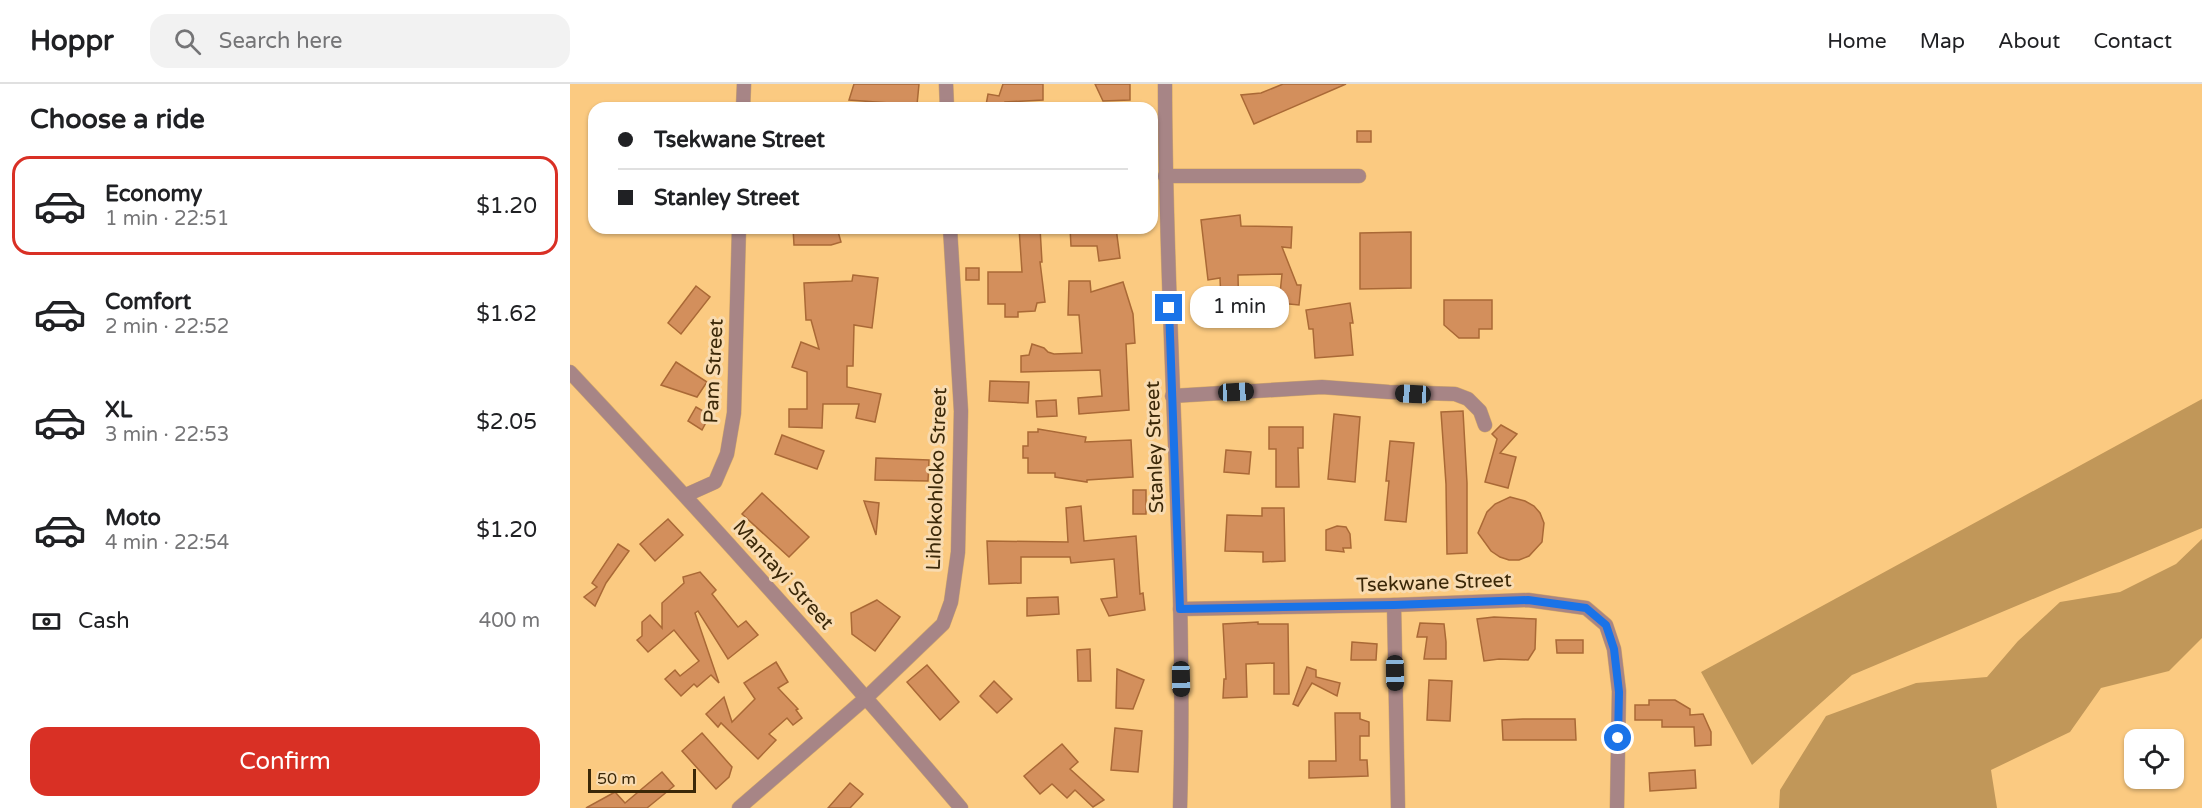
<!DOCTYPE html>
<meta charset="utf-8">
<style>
:root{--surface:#fff;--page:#f2f2f2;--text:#202124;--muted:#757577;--line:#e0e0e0;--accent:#d93025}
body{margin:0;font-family:"Varela Round",sans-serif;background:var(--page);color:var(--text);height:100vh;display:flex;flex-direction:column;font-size:22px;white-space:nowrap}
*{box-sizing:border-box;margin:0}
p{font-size:20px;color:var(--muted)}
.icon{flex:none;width:33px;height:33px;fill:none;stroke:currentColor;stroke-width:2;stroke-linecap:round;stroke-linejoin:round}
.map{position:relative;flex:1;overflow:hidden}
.panel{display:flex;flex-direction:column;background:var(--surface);width:570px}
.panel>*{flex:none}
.banner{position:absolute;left:18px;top:18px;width:570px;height:132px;border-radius:18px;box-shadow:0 2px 4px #0004;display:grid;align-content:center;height:132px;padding:0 30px;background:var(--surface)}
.buttons{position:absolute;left:1554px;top:645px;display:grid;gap:12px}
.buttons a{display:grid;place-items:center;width:60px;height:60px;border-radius:12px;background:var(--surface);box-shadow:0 2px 4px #0004;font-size:30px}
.scale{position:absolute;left:18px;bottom:15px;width:108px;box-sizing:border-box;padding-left:6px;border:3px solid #3b2808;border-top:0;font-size:16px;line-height:21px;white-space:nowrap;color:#3b2808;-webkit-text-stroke:4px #f8dbb1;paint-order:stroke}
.end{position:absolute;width:27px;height:27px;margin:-14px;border:8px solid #1a73e8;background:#fff;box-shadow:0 0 0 3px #fff}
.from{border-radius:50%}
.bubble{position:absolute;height:42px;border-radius:18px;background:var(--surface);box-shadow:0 2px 4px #0004;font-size:20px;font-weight:600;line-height:42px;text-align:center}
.car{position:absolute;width:18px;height:36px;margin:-18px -9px;border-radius:8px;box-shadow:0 0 4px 2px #0007;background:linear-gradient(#222 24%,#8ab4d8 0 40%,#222 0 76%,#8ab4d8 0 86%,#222 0)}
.banner b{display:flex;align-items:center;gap:21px;height:57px;font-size:22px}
.banner b+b{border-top:2px solid var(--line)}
.banner i{width:15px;height:15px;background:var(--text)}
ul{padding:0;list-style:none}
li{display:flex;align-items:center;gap:18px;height:99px;margin:0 12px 9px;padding:0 18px;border:3px solid transparent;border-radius:18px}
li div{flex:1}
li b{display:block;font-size:22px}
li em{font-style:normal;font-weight:600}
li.on{border-color:var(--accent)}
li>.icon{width:54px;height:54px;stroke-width:1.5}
h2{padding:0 30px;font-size:27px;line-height:72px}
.pay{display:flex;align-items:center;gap:15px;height:66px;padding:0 30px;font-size:22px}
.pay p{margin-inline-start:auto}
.action{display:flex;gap:12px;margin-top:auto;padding:12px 30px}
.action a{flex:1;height:69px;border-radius:18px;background:var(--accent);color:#fff;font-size:24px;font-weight:600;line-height:69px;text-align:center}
header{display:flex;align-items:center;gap:36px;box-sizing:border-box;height:84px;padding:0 30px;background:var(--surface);border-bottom:2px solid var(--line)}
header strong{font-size:28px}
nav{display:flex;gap:33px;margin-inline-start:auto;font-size:21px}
.search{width:420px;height:54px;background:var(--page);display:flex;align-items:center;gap:15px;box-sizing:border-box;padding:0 21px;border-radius:18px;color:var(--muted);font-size:22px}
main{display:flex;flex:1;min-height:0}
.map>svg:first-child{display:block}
.forest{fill:#c19759}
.building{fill:#d38f5c;stroke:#aa6936;stroke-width:1.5}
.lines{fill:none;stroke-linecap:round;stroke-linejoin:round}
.minor-casing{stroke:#d5aa69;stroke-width:15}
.minor{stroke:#a78586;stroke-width:14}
.route{stroke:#1a73e8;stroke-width:8}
.labels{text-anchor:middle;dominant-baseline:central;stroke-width:6;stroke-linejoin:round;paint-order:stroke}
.street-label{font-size:20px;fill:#3b2808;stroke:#f8dbb1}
</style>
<header>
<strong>Hoppr</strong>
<div class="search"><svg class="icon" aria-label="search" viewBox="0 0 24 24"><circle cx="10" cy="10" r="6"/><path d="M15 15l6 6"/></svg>Search here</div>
<nav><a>Home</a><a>Map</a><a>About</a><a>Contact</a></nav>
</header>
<main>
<section class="panel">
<h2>Choose a ride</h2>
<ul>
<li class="on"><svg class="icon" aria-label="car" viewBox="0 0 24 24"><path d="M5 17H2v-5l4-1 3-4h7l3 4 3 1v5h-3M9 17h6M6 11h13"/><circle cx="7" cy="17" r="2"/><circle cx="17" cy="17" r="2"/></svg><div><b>Economy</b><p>1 min · 22:51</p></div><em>$1.20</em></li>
<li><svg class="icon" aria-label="car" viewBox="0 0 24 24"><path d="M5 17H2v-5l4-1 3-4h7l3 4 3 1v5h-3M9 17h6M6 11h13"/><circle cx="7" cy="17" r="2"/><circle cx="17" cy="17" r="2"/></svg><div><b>Comfort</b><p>2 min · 22:52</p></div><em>$1.62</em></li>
<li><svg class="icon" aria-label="car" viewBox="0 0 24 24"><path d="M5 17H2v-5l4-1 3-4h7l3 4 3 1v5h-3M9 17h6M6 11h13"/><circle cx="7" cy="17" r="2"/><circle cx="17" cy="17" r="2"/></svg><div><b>XL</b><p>3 min · 22:53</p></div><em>$2.05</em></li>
<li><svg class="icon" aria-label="car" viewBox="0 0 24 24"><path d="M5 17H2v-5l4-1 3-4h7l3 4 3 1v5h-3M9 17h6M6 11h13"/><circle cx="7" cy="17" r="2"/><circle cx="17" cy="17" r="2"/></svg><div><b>Moto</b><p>4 min · 22:54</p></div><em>$1.20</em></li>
</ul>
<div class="pay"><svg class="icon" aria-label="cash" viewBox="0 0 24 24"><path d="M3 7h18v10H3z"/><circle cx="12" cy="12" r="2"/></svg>Cash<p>400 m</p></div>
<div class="action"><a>Confirm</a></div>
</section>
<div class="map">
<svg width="1632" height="724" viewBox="0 0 1632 724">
<rect width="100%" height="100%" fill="#fbca81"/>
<g class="forest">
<polygon points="1632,315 1632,444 1282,591 1182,681 1131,588"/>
<polygon points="1632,455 1632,554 1599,587 1531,604 1500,648 1421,686 1427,724 1209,724 1210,706 1256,632 1346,599 1417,593 1448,557 1490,518 1550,508 1606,480"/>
</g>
<g class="building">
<polygon points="284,0 349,0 347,21 279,16"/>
<polygon points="433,0 473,0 473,16 435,18 436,24 416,21 418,10 429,12"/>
<polygon points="525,0 560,0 560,16 533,17"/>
<polygon points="713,0 776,0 684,40 671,11 691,9"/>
<rect x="787" y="47" width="14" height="11"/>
<polygon points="670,131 671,142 722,143 721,164 712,163 727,201 731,201 729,221 709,219 712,190 668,191 669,240 652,240 650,194 638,196 631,136"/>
<polygon points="223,144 267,144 271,158 261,161 224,161"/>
<polygon points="449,144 470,144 472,178 470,178 475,218 467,219 465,227 448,228 448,233 435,233 435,220 418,220 418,188 452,188"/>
<polygon points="500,144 546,144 550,174 529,177 527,162 501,162"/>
<polygon points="841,148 841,204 790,205 790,149"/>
<rect x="396" y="184" width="13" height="12"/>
<polygon points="283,191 308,194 302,244 284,241 283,282 277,282 277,303 311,310 305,338 286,334 289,320 253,320 252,344 219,343 219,325 237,325 237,288 222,283 231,258 249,265 241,236 236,236 234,199 282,197"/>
<polygon points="499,197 520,197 521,208 553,198 563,230 565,259 556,260 559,326 509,330 508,314 532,312 530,286 451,288 451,272 459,271 462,260 474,264 478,268 484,270 512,269 509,231 498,231"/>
<polygon points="126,202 140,213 111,250 98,239"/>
<polygon points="874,216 922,216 922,245 909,245 909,254 889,254 874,241"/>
<polygon points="780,219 783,239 780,239 783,271 745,274 743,245 739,245 736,226"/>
<polygon points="106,278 137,298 127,313 91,301"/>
<polygon points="420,297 459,298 458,319 419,317"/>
<polygon points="486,316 487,332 467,333 466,317"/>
<polygon points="126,323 140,331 132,346 118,337"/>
<polygon points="893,327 897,399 897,469 877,470 876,400 871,328"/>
<polygon points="764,330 790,333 785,398 758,395"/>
<polygon points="931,341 947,350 930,369 946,373 938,404 915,398 927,355 922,350"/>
<polygon points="699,343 733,343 733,364 728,364 729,403 706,403 706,365 699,365"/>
<polygon points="468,345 516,353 515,358 561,356 563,393 517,396 517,398 485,393 485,389 458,389 458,374 453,374 453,362 458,362 458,348 468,348"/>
<polygon points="212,351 254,367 247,385 205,370"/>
<polygon points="820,357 844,359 836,438 815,436 819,397 816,397"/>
<polygon points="656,366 681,368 679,390 654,388"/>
<polygon points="306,374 359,376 358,397 305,396"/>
<rect x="563" y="406" width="13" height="24"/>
<polygon points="192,409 239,453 219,473 172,430"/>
<polygon points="940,413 955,417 964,422 970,429 974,439 972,458 959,472 949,476 939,476 930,473 921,467 908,449 917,428 925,420"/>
<polygon points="294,417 309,419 306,451"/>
<polygon points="511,422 514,457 566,452 570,510 573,509 575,526 539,532 531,515 547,513 544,475 501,479 500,473 451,473 451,499 419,500 417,457 498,458 496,424"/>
<polygon points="692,424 714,424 715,477 693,478 693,468 655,467 657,431 692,432"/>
<polygon points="98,435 113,451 85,477 70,460"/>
<polygon points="767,442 776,443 780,450 781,464 773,464 774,468 756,466 756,446"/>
<polygon points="48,460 59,467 36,499 25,522 14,513 27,503 22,499"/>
<polygon points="130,488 146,506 142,510 168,543 176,537 188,551 158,575 128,527 125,529 149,599 141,591 127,603 124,600 111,612 95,595 105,586 110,592 129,577 104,546 78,568 67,556 72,552 72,538 80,531 92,544 92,519 114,499 113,493"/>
<polygon points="488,513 489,530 457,532 457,514"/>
<polygon points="307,516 330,533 305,567 282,550 281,529"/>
<polygon points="924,533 966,535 965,565 958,576 929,575 914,577 907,535"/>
<polygon points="688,538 688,540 718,540 719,610 704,610 704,579 676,580 677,613 653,614 654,595 656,595 653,540"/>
<polygon points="850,539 874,540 876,558 876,575 854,575 857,553 847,553"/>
<polygon points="986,556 1013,556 1013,569 987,569"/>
<polygon points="782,558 807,560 806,576 781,576"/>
<polygon points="520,565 521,597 508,597 507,566"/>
<polygon points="206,578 218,598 208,604 228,625 226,626 232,634 223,641 217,634 199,650 206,656 188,675 151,639 148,643 136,630 154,613 162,638 185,615 174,599"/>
<polygon points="357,581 389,618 370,636 337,598"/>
<polygon points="737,583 746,586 746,593 770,599 767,612 742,599 728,622 723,620"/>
<polygon points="547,585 574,596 563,625 546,624"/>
<polygon points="859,596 882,597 880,637 857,636"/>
<polygon points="424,597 442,615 427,629 410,612"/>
<polygon points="1079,616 1105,616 1120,625 1120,631 1133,630 1141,648 1141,661 1125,662 1124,643 1092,643 1092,636 1065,636 1065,621 1079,621"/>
<polygon points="765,629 790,629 790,635 799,638 799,652 790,652 790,676 797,676 798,692 739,694 739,677 766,677"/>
<polygon points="953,635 1005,635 1006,656 933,656 932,636"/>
<polygon points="545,644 572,647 568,688 541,686"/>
<polygon points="132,649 162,683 159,693 146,705 112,667"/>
<polygon points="492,660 508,678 500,685 534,716 523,723 505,706 497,714 482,700 470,710 454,692"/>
<polygon points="1125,686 1126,704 1080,707 1079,689"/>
<polygon points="92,688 104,702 77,724 16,724 45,708 55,719"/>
<polygon points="280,699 293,710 280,724 258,724"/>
</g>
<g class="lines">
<g class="minor-casing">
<g id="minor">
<polyline points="376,0 377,24"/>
<path d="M 595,0 C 595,241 617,483 610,724"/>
<polyline points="173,24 174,0"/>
<polyline points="595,92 789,92"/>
<path d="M 0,288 C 134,431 264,575 391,724"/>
<polyline points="602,312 752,303 819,308 885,310 898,315 910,327 915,341"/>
<polyline points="116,411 145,398 157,370 164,329 169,144"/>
<polyline points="824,521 828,724"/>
<polyline points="610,525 824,521 958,516 1016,524 1036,541 1044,565 1049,607 1047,724"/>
<polyline points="169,724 297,613 373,540 381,518 388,468 391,327 380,144"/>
</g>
</g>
<use href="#minor" class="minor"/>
</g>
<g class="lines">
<polyline class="route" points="599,224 610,525 824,521 958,516 1016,524 1036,541 1044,565 1049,608 1048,654"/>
</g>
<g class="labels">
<g class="street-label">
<text transform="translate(144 287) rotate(-87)">Pam Street</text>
<text transform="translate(585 363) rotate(-92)">Stanley Street</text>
<text transform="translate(367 395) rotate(-88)">Lihlokohloko Street</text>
<text transform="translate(213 491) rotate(48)">Mantayi Street</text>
<text transform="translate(864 499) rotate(-2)">Tsekwane Street</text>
</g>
</g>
</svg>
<div class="buttons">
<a><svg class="icon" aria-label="locate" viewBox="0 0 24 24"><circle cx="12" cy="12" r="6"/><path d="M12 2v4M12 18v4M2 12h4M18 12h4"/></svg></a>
</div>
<div class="scale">50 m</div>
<i class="end from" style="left:1048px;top:654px"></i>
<i class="end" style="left:599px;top:224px"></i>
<div class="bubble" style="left:620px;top:202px;width:99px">1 min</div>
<i class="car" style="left:666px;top:308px;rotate:87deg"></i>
<i class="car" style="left:843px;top:310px;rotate:273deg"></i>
<i class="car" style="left:825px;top:589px;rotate:179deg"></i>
<i class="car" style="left:611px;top:595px;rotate:179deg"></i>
<div class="banner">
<b><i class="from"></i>Tsekwane Street</b>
<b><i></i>Stanley Street</b>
</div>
</div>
</main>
